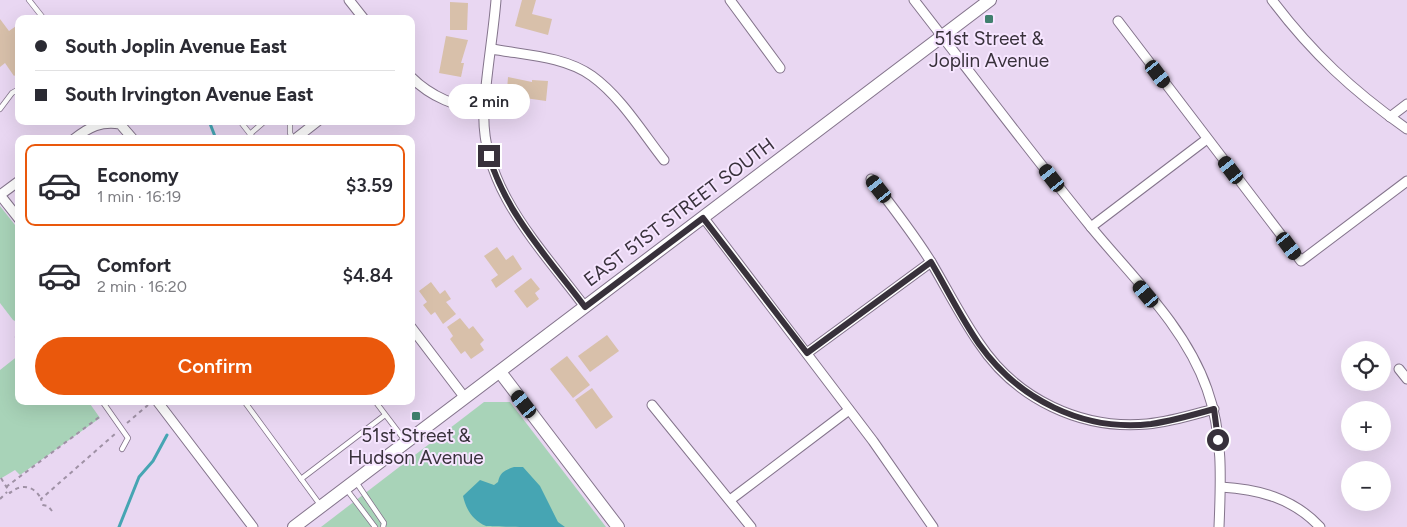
<!DOCTYPE html>
<meta charset="utf-8">
<style>
:root{--surface:#fff;--page:#f2f2f3;--text:#2b2b33;--muted:#7c7c81;--line:#e1e1e2;--accent:#ea580c}
body{margin:0;font-family:Figtree,sans-serif;background:var(--page);color:var(--text);height:100vh;display:flex;flex-direction:column;font-size:19px;white-space:nowrap}
*{box-sizing:border-box;margin:0}
p{font-size:16px;color:var(--muted)}
.icon{flex:none;width:28px;height:28px;fill:none;stroke:currentColor;stroke-width:2;stroke-linecap:round;stroke-linejoin:round}
.map{position:relative;flex:1;overflow:hidden}
.sheet{position:absolute;left:15px;top:135px;width:400px;height:270px;display:flex;flex-direction:column;background:var(--surface);border-radius:10px;box-shadow:0 5px 20px #0002}
.sheet>*{flex:none}
.top-card{position:absolute;left:15px;top:15px;width:400px;height:110px;border-radius:10px;box-shadow:0 5px 20px #0002;display:grid;align-content:center;height:110px;padding:0 20px;background:var(--surface)}
.fabs{position:absolute;left:1341px;top:341px;display:grid;gap:10px}
.fabs a{display:grid;place-items:center;width:50px;height:50px;border-radius:50%;background:var(--surface);box-shadow:0 5px 20px #0002;font-size:25px}
.end{position:absolute;width:22px;height:22px;margin:-11px;border:6px solid #38313b;background:#fff;box-shadow:0 0 0 2px #fff}
.from{border-radius:50%}
.bubble{position:absolute;height:35px;border-radius:18px;background:var(--surface);box-shadow:0 5px 20px #0002;font-size:16px;font-weight:600;line-height:35px;text-align:center}
.car{position:absolute;width:15px;height:30px;margin:-15px -8px;border-radius:6px;box-shadow:0 0 4px 1px #0007;background:linear-gradient(#222 24%,#8ab4d8 0 40%,#222 0 76%,#8ab4d8 0 86%,#222 0)}
.top-card b{display:flex;align-items:center;gap:18px;height:48px;font-size:19px}
.top-card b+b{border-top:1px solid var(--line)}
.top-card i{width:12px;height:12px;background:var(--text)}
ul{padding:9px 0 0;list-style:none}
li{display:flex;align-items:center;gap:15px;height:82px;margin:0 10px 8px;padding:0 10px;border:2px solid transparent;border-radius:10px}
li div{flex:1}
li b{display:block;font-size:19px}
li em{font-style:normal;font-weight:600}
li.on{border-color:var(--accent)}
li>.icon{width:45px;height:45px;stroke-width:1.5}
.button{display:flex;gap:10px;margin-top:auto;padding:10px 20px}
.button a{flex:1;height:58px;border-radius:30px;background:var(--accent);color:#fff;font-size:20px;font-weight:600;line-height:58px;text-align:center}
.map>svg:first-child{display:block}
.green{fill:#a8d3b8}
.water{fill:#46a5b3}
.lines{fill:none;stroke-linecap:round;stroke-linejoin:round}
.stream{stroke:#46a5b3;stroke-width:3}
.building{fill:#d8c0aa}
.lane-casing{stroke:#84748c;stroke-width:6}
.street-casing{stroke:#84748c;stroke-width:11}
.secondary-casing{stroke:#84748c;stroke-width:14}
.path{stroke:#9f91a5;stroke-width:2;stroke-dasharray:4 4;stroke-linecap:butt}
.lane{stroke:#fff;stroke-width:4.5}
.street{stroke:#fff;stroke-width:9}
.secondary{stroke:#fff;stroke-width:12}
.route{stroke:#38313b;stroke-width:6}
.poi-dot{fill:#40806e;stroke:#f6e5ff;stroke-width:2}
.labels{text-anchor:middle;dominant-baseline:central;stroke-width:4;stroke-linejoin:round;paint-order:stroke}
.poi-label{font-size:19px;fill:#38313b;stroke:#f6e5ff}
.street-label{font-size:19px;fill:#38313b;stroke:#f6e5ff}
</style>
<div class="map">
<svg width="1407" height="527" viewBox="0 0 1407 527">
<rect width="100%" height="100%" fill="#e9d7f2"/>
<g class="green">
<polygon points="0,206 19,230 19,323 13,320 0,303"/>
<polygon points="19,355 19,401 88,401 100,418 20,475 15,470 0,479 0,370"/>
<polygon points="484,402 510,402 606,527 321,527"/>
</g>
<path class="water" d="M 514,467 L 523,467 L 540,486 L 558,522 L 565,527 C 549,527 496,527 486,526 C 472,520 466,509 463,496 L 480,480 L 494,485 L 498,482 C 500,472 505,470 514,467 Z"/>
<g class="lines">
<g class="stream">
<polyline points="209,121 216,139"/>
<polyline points="119,527 139,477 153,461 167,435"/>
</g>
</g>
<g class="building">
<polygon points="522,0 536,0 532,14 552,19 548,35 515,26"/>
<polygon points="450,2 468,3 467,30 450,30"/>
<polygon points="0,19 9,31 19,24 19,72 14,76 5,63 0,67"/>
<polygon points="446,36 468,40 461,63 464,63 461,77 439,73"/>
<polygon points="508,77 532,82 532,80 548,81 546,101 518,97 518,101 509,99 511,90 507,90"/>
<polygon points="497,247 506,260 513,255 522,269 496,288 491,280 498,275 484,256"/>
<polygon points="531,278 540,289 535,293 539,299 527,308 514,291"/>
<polygon points="431,282 440,294 445,290 451,299 446,302 456,314 443,324 435,312 431,315 423,305 427,302 419,291"/>
<polygon points="460,318 469,329 473,326 484,340 480,344 484,350 471,359 465,351 461,354 450,339 453,336 447,327"/>
<polygon points="607,335 619,351 590,372 578,356"/>
<polygon points="567,356 590,385 573,398 550,369"/>
<polygon points="592,388 613,417 596,429 575,400"/>
</g>
<g class="lines">
<g class="lane-casing">
<g id="lane">
<polyline points="29,0 44,19"/>
<polyline points="0,109 12,93 19,89"/>
<polyline points="240,121 254,139"/>
<polyline points="290,121 290,133 293,139"/>
<polyline points="250,134 265,121"/>
<polyline points="18,337 19,336"/>
<polyline points="102,401 128,438 122,449"/>
<polyline points="244,401 321,506"/>
<polyline points="375,401 406,442"/>
<polyline points="301,479 385,415"/>
<polyline points="356,482 384,523 383,527"/>
<polyline points="347,490 375,527"/>
</g>
</g>
<g class="street-casing">
<g id="street">
<polyline points="349,0 364,19"/>
<path d="M 496,0 C 493,37 486,74 484,110 C 480,188 542,249 585,307"/>
<polyline points="730,0 780,68"/>
<path d="M 914,0 C 973,76 1030,152 1091,227 C 1132,277 1185,326 1207,389 C 1223,433 1221,480 1219,527"/>
<path d="M 1272,0 C 1312,53 1353,91 1407,129"/>
<polyline points="1118,21 1301,261 1407,181"/>
<path d="M 492,49 C 524,55 564,56 592,76 C 621,97 642,132 664,160"/>
<path d="M 411,77 C 432,98 456,106 484,111"/>
<polyline points="1390,117 1407,104"/>
<path d="M 74,139 C 89,127 101,121 120,124 L 133,139"/>
<polyline points="295,139 318,121"/>
<path d="M 871,179 C 892,206 913,233 931,262 C 947,289 961,317 979,343 C 1016,399 1081,430 1147,424 C 1170,422 1192,415 1214,409"/>
<polyline points="0,195 19,219"/>
<polyline points="0,195 19,181"/>
<polyline points="703,217 873,441 933,527"/>
<polyline points="1091,227 1207,139"/>
<polyline points="411,327 465,398"/>
<polyline points="807,353 931,262"/>
<polyline points="1399,369 1407,379"/>
<polyline points="157,401 253,527"/>
<polyline points="652,405 751,527"/>
<path d="M 1221,487 C 1258,489 1293,498 1320,527"/>
<polyline points="730,500 849,410"/>
</g>
</g>
<g class="secondary-casing">
<g id="secondary">
<polyline points="500,372 618,527"/>
<polyline points="294,527 990,0"/>
</g>
</g>
<g class="path">
<polyline points="127,423 148,405"/>
<path d="M 1,478 L 10,493 C 21,483 35,486 41,499"/>
<polyline points="6,487 102,415"/>
<polyline points="0,499 7,492"/>
<polyline points="52,511 48,506 43,505 41,499 116,433"/>
</g>
<use href="#lane" class="lane"/>
<use href="#street" class="street"/>
<use href="#secondary" class="secondary"/>
</g>
<g class="lines">
<path class="route" d="M 489,156 C 506,214 549,259 585,307 L 703,218 L 807,353 L 931,262 C 947,289 961,318 979,344 C 1018,399 1083,432 1151,424 C 1172,421 1193,415 1214,409 L 1218,440"/>
</g>
<g class="poi-dot">
<rect x="984" y="14" width="10" height="10" rx="2.5"/>
<rect x="411" y="411" width="10" height="10" rx="2.5"/>
</g>
<g class="labels">
<g class="poi-label">
<text x="989" y="38">51st Street &amp;<tspan x="989" dy="22">Joplin Avenue</tspan></text>
<text x="416" y="435">51st Street &amp;<tspan x="416" dy="22">Hudson Avenue</tspan></text>
</g>
<g class="street-label">
<text transform="translate(679 212) rotate(-37)">EAST 51ST STREET SOUTH</text>
</g>
</g>
</svg>
<div class="fabs">
<a><svg class="icon" aria-label="locate" viewBox="0 0 24 24"><circle cx="12" cy="12" r="6"/><path d="M12 2v4M12 18v4M2 12h4M18 12h4"/></svg></a>
<a>+</a>
<a>−</a>
</div>
<i class="end from" style="left:1218px;top:440px"></i>
<i class="end" style="left:489px;top:156px"></i>
<div class="bubble" style="left:448px;top:84px;width:82px">2 min</div>
<i class="car" style="left:1158px;top:74px;rotate:143deg"></i>
<i class="car" style="left:1231px;top:170px;rotate:323deg"></i>
<i class="car" style="left:1052px;top:178px;rotate:322deg"></i>
<i class="car" style="left:879px;top:189px;rotate:322deg"></i>
<i class="car" style="left:1289px;top:246px;rotate:143deg"></i>
<i class="car" style="left:1146px;top:294px;rotate:320deg"></i>
<i class="car" style="left:524px;top:404px;rotate:323deg"></i>
<div class="top-card">
<b><i class="from"></i>South Joplin Avenue East</b>
<b><i></i>South Irvington Avenue East</b>
</div>
<section class="sheet">
<ul>
<li class="on"><svg class="icon" aria-label="car" viewBox="0 0 24 24"><path d="M5 17H2v-5l4-1 3-4h7l3 4 3 1v5h-3M9 17h6M6 11h13"/><circle cx="7" cy="17" r="2"/><circle cx="17" cy="17" r="2"/></svg><div><b>Economy</b><p>1 min · 16:19</p></div><em>$3.59</em></li>
<li><svg class="icon" aria-label="car" viewBox="0 0 24 24"><path d="M5 17H2v-5l4-1 3-4h7l3 4 3 1v5h-3M9 17h6M6 11h13"/><circle cx="7" cy="17" r="2"/><circle cx="17" cy="17" r="2"/></svg><div><b>Comfort</b><p>2 min · 16:20</p></div><em>$4.84</em></li>
</ul>
<div class="button"><a>Confirm</a></div>
</section>
</div>
